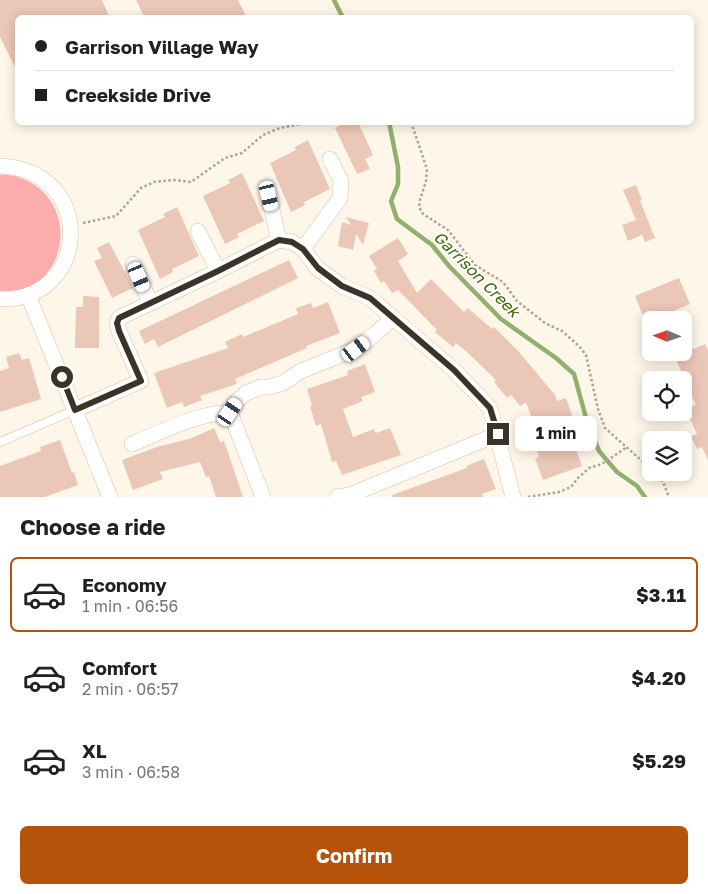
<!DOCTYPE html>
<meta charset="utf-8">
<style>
:root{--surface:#fff;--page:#f6f6f6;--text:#202124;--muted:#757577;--line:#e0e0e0;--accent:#b45309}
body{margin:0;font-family:"Golos Text",sans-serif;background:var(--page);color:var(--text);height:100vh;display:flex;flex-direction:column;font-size:19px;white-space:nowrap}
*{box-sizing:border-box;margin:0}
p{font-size:16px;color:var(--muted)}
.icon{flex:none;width:28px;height:28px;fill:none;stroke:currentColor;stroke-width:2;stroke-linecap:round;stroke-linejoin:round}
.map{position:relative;height:497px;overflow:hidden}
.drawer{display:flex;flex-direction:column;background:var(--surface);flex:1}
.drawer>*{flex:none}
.guide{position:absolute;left:15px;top:15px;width:679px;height:110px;border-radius:8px;box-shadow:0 2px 12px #0003;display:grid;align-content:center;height:110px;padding:0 20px;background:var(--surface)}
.needle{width:32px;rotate:272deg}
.fabs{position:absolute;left:642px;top:311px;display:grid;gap:10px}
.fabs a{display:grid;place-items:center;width:50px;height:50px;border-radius:8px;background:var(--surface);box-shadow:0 2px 12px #0003;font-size:25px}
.end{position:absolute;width:22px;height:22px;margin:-11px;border:6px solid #3c3328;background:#fff;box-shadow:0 0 0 2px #fff}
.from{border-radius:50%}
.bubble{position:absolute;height:35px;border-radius:8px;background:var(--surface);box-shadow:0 2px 12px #0003;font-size:16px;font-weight:700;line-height:35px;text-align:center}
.car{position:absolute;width:15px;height:30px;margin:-15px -8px;border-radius:6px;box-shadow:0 0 4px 1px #0007;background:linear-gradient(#fff 24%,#345 0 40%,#fff 0 76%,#345 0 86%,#fff 0)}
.guide b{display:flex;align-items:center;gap:18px;height:48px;font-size:19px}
.guide b+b{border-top:1px solid var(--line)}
.guide i{width:12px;height:12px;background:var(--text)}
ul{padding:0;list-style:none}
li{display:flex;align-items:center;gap:15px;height:75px;margin:0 10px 8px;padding:0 10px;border:2px solid transparent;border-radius:8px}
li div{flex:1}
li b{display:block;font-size:19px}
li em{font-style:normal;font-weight:700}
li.on{border-color:var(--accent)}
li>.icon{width:45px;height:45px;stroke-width:1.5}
h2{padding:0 20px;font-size:22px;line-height:60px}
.primary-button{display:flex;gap:10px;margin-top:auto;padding:10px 20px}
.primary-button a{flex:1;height:58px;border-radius:8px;background:var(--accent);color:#fff;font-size:20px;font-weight:700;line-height:58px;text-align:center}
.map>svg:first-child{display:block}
.green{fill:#fcacad}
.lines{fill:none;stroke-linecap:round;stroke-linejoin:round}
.stream{stroke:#91af6d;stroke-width:4.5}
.building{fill:#ebc7b7}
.lane-casing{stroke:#d7c1a4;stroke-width:9}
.street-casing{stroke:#d7c1a4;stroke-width:16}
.path{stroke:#aca398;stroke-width:2.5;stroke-dasharray:2.5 2.5;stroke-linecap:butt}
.lane{stroke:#fff;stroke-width:8}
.street{stroke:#fff;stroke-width:15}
.route{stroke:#3c3328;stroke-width:6}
.labels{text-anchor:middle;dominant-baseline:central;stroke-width:4;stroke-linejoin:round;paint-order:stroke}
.water-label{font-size:16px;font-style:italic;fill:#3d6400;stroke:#fff}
</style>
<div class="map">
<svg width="708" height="497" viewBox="0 0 708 497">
<rect width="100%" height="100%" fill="#fff6ea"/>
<path class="green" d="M 0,175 C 12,174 23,178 33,184 C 73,209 68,269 27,289 C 19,293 8,293 0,294 Z"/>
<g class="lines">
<g class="stream">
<polyline points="334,0 343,18"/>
<polyline points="389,122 398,167 398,184 391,201 397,219 432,245 449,266 501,319 556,358 574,374 588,425 599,451 617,472 637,486 645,497"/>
</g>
</g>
<g class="building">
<polygon points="0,0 102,0 110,18 18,18 18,73 0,37"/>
<polygon points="136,0 238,0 247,18 145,18"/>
<polygon points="347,122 358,122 373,155 365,159 370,169 357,174 335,128"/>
<polygon points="308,140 330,189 304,202 305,205 291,212 270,163 296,150 295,147"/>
<polygon points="242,173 264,221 237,234 239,237 225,244 203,196 230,183 228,180"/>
<polygon points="636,185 642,200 640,201 655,238 645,242 642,235 628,241 622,225 636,220 623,190"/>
<polygon points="177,207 199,256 172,269 173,272 160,279 138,230 165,217 163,214"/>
<polygon points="346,217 369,223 363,245 356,234 353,250 338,246 342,222 351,225"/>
<polygon points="398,238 408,254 398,261 417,293 431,279 464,312 468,308 492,329 494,327 519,352 555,395 557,401 566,398 575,424 568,427 582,466 543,480 535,458 539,457 534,443 540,441 526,402 520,406 511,395 507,398 494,382 496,380 467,352 456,343 453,347 435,332 437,330 398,290 392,293 384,281 381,283 374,271 377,269 369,256"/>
<polygon points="109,242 133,288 112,298 94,261 102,258 97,248"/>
<polygon points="289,260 298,278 158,347 154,339 145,344 139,331"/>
<polygon points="679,278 690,304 646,323 635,296"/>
<polygon points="83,296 99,297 99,348 75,348 76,307 83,307"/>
<polygon points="328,302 340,333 306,346 307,348 235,379 237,384 200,396 202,400 184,407 182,402 167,408 154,373 228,348 225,342 242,334 243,337 298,314 296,308 311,303 313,308"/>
<polygon points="705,344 708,350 708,460 702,447 697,449 691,436 697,434 690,419 693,418 688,408 696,405 675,357"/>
<polygon points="19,353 22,360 29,358 41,399 0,412 0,371 9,368 6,357"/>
<polygon points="365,364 375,392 361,397 363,401 343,409 353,437 374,429 376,433 390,428 401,455 342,475 336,461 332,462 321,424 316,426 310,406 312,405 307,389 348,375 347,371"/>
<polygon points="214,428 220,442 224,441 243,497 216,497 209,476 206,477 200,462 160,472 163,479 133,490 122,460 157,447 192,438"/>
<polygon points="60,440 72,473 74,472 78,485 45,497 0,497 0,466 41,451 40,447"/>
<polygon points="484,459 496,489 482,494 483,497 392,497 392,495 467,468 466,466"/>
</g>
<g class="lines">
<g class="lane-casing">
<polyline id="lane" points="0,442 75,410"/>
</g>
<g class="street-casing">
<g id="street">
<path d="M 0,166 C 98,170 90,302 0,299"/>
<polyline points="269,197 279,240"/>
<polyline points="198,231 218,271"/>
<polyline points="303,249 340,198 341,181 330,159"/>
<polyline points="133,264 150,302"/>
<polyline points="28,295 110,497"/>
<polyline points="75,410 141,381 119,331 117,323 119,318 218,271 279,240 292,242 303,249 317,268 342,286 370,298 454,370 490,408 513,497"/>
<polyline points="230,412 263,497"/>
<path d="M 132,444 C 164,431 195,414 230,412 L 237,401 L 246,393 L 261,387 L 270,387 L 283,383 L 301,371 L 356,349 L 375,334 L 393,318"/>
<polyline points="337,497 350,495 498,434"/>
</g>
</g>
<g class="path">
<polyline points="411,122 427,169 426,181 420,200 419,207 423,214 448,230 475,265 503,282 517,301 545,323 562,331 579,346 586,355 598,409 605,428 651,469"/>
<polyline points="83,223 116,216 141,188 154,182 174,180 191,182 225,158 242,153 263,135 280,128 310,122"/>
<polyline points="654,472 663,482 669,497"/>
<polyline points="528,497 559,492 571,487 578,478 589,468 602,464 627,447"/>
</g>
<use href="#lane" class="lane"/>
<use href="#street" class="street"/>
</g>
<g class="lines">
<polyline class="route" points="62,377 75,410 141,381 119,331 117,323 119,318 218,271 279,240 292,242 303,249 318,268 342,286 370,298 454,370 490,408 498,434"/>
</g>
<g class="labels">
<g class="water-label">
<text transform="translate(477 274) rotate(45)">Garrison Creek</text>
</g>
</g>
</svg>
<div class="fabs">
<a><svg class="needle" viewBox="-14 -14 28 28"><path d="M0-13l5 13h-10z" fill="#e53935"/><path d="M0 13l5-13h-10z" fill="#757577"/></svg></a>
<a><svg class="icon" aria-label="locate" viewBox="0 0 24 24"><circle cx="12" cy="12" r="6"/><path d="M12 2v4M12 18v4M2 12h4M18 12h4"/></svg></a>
<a><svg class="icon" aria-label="layers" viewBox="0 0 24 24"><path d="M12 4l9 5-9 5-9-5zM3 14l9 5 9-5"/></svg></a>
</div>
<i class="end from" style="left:62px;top:377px"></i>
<i class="end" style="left:498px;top:434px"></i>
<div class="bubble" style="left:515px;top:416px;width:82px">1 min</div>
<i class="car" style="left:269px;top:196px;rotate:167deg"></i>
<i class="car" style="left:139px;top:277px;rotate:157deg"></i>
<i class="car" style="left:356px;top:349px;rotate:53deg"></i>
<i class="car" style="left:230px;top:412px;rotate:34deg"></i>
<div class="guide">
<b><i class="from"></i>Garrison Village Way</b>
<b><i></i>Creekside Drive</b>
</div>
</div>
<section class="drawer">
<h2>Choose a ride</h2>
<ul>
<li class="on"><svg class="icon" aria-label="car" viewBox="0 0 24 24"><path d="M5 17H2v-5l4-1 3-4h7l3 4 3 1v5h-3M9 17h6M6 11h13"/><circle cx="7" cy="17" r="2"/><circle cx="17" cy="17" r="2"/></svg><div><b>Economy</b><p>1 min · 06:56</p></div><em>$3.11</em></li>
<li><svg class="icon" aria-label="car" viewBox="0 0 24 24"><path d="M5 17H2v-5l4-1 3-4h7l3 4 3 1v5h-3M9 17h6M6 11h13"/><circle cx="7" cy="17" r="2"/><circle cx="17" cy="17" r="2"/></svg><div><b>Comfort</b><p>2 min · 06:57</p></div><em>$4.20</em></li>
<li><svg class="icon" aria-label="car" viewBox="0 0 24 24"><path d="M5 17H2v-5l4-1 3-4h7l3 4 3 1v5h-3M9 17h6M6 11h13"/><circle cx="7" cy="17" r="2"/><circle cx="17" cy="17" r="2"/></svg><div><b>XL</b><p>3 min · 06:58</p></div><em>$5.29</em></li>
</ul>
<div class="primary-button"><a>Confirm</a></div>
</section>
